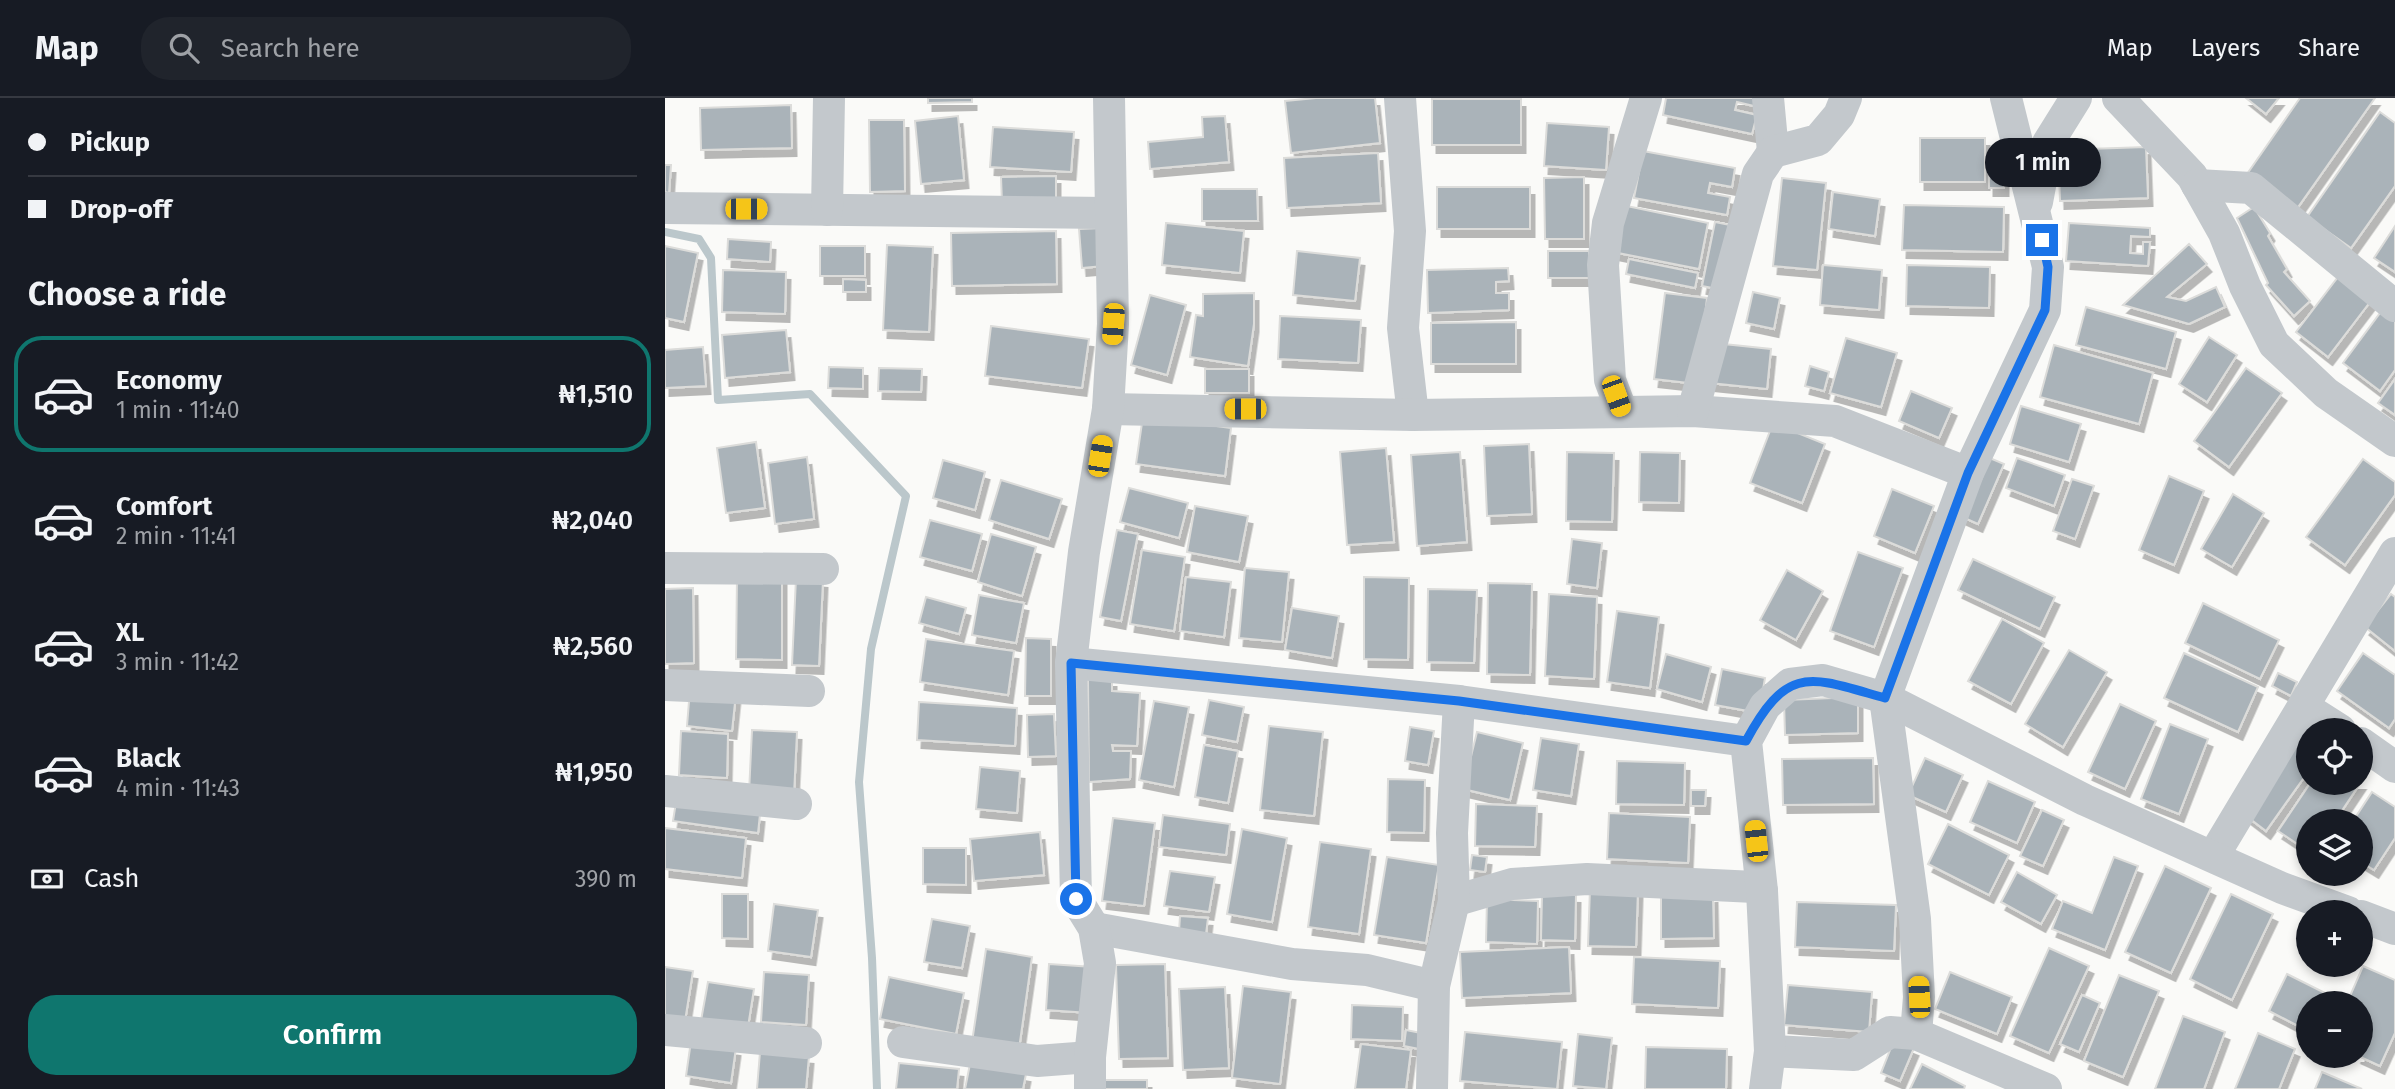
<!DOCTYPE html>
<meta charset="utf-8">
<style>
:root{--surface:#171b24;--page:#20242c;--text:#f1f3f6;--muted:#9ea1a6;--line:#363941;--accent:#0f766e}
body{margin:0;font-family:"Fira Sans",sans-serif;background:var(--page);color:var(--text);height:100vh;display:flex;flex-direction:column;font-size:26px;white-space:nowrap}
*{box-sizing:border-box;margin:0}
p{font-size:23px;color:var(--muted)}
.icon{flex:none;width:38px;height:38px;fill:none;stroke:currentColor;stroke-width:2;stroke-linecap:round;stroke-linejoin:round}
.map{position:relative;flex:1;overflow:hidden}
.drawer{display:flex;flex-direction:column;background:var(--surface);width:665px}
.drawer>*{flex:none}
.guide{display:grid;align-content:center;height:154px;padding:0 28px;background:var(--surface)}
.tools{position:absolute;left:1631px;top:620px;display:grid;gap:14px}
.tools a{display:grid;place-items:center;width:77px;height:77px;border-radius:50%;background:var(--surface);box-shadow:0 4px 10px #0003;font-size:35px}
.end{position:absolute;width:32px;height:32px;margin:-16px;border:9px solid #1a73e8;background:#fff;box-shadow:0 0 0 4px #fff}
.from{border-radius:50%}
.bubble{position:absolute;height:49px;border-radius:24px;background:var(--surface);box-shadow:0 4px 10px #0003;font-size:23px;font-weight:600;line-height:49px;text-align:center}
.car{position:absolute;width:21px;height:42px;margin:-21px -10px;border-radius:9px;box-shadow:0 0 5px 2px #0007;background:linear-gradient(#f5c518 24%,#345 0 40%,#f5c518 0 76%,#345 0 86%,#f5c518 0)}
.guide b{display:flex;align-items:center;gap:24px;height:66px;font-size:26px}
.guide b+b{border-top:2px solid var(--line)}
.guide i{width:18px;height:18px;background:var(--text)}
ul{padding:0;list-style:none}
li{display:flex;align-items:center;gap:21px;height:116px;margin:0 14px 10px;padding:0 14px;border:4px solid transparent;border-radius:28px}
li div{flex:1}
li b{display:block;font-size:26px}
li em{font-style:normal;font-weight:600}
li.current{border-color:var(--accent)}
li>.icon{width:63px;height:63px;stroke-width:1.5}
h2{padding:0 28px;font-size:32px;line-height:84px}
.pay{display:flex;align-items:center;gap:18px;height:77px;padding:0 28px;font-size:26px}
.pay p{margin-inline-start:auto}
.button{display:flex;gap:14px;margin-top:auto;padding:14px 28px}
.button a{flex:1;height:80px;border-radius:28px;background:var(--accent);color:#fff;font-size:28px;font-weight:600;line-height:80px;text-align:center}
header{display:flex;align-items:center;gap:42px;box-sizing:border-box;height:98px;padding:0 35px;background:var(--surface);border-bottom:2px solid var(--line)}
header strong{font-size:33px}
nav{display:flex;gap:38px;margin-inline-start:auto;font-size:24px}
.search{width:490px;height:63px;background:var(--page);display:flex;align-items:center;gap:18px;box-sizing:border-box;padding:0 24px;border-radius:28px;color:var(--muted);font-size:26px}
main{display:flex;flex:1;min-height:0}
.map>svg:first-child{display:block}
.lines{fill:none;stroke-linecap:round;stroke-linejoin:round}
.stream{stroke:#bbc7cb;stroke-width:8}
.building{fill:#aab3b9;stroke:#dcdcda;stroke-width:2;filter:url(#shadow)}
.street{stroke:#c3c8cc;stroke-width:32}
.route{stroke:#1a73e8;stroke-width:9}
</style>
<header>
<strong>Map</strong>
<div class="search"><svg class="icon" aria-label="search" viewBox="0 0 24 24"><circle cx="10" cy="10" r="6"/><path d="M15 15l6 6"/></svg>Search here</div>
<nav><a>Map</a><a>Layers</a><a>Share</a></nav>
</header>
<main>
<section class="drawer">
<div class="guide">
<b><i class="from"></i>Pickup</b>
<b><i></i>Drop-off</b>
</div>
<h2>Choose a ride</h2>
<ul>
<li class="current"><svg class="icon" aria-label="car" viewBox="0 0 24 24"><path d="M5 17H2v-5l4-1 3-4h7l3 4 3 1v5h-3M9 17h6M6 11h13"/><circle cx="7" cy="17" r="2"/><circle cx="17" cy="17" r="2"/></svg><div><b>Economy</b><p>1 min · 11:40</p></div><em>₦1,510</em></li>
<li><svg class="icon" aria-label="car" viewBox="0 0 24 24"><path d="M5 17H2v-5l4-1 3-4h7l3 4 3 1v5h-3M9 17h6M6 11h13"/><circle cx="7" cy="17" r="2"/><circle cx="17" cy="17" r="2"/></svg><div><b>Comfort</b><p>2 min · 11:41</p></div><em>₦2,040</em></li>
<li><svg class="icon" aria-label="car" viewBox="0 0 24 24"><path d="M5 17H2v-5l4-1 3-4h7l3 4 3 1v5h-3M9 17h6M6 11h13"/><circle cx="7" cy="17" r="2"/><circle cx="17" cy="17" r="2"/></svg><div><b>XL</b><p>3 min · 11:42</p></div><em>₦2,560</em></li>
<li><svg class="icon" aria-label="car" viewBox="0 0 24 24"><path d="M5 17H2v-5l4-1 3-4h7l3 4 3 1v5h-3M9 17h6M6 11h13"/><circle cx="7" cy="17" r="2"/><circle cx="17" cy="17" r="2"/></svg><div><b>Black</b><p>4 min · 11:43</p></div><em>₦1,950</em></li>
</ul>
<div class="pay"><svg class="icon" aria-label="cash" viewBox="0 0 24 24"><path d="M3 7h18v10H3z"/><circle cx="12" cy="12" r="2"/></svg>Cash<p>390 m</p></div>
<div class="button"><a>Confirm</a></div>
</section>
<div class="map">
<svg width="1730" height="991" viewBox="0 0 1730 991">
<defs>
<filter id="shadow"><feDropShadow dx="4.5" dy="8" stdDeviation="0" flood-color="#0004"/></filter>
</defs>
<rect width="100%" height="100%" fill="#fafaf8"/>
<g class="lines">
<polyline class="stream" points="0,134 34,141 46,160 53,302 145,296 241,398 206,551 194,684 207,860 212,991"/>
</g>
<g class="building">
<polygon points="263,0 307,0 307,4 263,5"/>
<polygon points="651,0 710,0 715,45 626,55 620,3"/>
<polygon points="1001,0 1095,0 1093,9 1072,4 1070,12 1092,17 1087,36 998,17"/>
<polygon points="1581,0 1614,0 1601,16"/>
<polygon points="1635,0 1710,0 1631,112 1582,76"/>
<rect x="767" y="1" width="89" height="46"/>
<polygon points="126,7 127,50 36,52 35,10"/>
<polygon points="1715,14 1730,25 1730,88 1686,150 1642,119"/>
<polygon points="293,18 299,82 256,86 250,23"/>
<polygon points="560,18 564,64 485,71 483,44 538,39 537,19"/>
<polygon points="204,22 239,22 240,93 205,94"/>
<polygon points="882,25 944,29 941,72 879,68"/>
<polygon points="328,29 409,34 406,74 325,69"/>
<rect x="1255" y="40" width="65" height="44"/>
<polygon points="1481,49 1483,100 1395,103 1393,52"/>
<polygon points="978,53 1070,70 1067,89 1045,85 1043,95 1065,99 1062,117 969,100"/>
<polygon points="713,55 716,105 622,110 619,60"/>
<rect x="1324" y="58" width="15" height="32"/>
<polygon points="0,67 6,67 4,95 0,94"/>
<polygon points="391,78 391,105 337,105 336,79"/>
<polygon points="919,79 919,141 880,141 879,80"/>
<polygon points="1117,80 1161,85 1152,172 1108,168"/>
<rect x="772" y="89" width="93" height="42"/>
<polygon points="537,91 592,91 593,123 537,123"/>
<polygon points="1168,94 1215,101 1210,138 1164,131"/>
<polygon points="957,107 1043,125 1034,171 948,154"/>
<polygon points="1239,107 1339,109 1338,154 1237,152"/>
<polygon points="1589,109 1605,135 1603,138 1622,171 1619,174 1645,203 1629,218 1601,187 1603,185 1572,120"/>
<polygon points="1050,124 1070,128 1058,192 1037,188"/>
<polygon points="501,125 579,133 575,175 497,167"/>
<polygon points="1404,125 1485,130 1485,139 1466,138 1465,155 1478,156 1478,144 1485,144 1483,168 1401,163"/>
<polygon points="1730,128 1730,174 1709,160"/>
<polygon points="436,130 439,168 417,170 414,131"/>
<polygon points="391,133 392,186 287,188 286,135"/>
<polygon points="63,141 106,144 105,164 62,161"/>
<polygon points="1524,146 1542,166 1502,199 1521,203 1551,189 1560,209 1524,226 1458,207"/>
<polygon points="222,147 268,149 264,234 218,232"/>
<polygon points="0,148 33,155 19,224 0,220"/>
<rect x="155" y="148" width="45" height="30"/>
<polygon points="632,153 695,160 690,203 628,197"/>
<rect x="883" y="153" width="41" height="27"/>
<polygon points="964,161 1033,175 1030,190 961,176"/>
<polygon points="1158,167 1217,172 1214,212 1155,207"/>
<polygon points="1242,167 1325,169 1324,210 1241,208"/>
<polygon points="843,170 844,183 831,184 831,195 844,195 844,212 763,215 762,172"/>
<polygon points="58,172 121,174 120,216 57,214"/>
<polygon points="1673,179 1705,204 1663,259 1631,234"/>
<polygon points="178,181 201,182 201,194 178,194"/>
<polygon points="1088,194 1115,200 1109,231 1081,225"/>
<polygon points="589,195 589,226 583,268 525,259 531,217 538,218 538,196"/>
<polygon points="1000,195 1042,200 1032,286 989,281"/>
<polygon points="485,197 521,207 502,277 466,267"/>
<polygon points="1421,209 1511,234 1501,271 1411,247"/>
<polygon points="1718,211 1730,220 1730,272 1715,293 1678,265"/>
<polygon points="615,218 696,222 693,265 613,261"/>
<polygon points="851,224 851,266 766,266 766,225"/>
<polygon points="326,228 424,241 417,290 320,278"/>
<polygon points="121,232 125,274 60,280 57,237"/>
<polygon points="1544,239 1572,257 1542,304 1514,286"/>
<polygon points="1181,240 1232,255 1216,309 1165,295"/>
<polygon points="1049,245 1106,251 1102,291 1045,285"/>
<polygon points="1389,247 1488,275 1474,326 1375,299"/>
<polygon points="38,249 41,288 0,290 0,252"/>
<polygon points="1145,268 1164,274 1159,293 1140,288"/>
<polygon points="164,269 198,270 198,291 163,290"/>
<polygon points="214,270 257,271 256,294 213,293"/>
<polygon points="1581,270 1617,295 1564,369 1529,343"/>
<rect x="540" y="271" width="44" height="24"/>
<polygon points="1730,281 1730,317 1713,305"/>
<polygon points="1246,293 1287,310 1274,340 1234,323"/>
<polygon points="1356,308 1416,326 1404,364 1345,346"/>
<polygon points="478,318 566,330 560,378 471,366"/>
<polygon points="1108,325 1160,346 1137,405 1085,385"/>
<polygon points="91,344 100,410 61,415 52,350"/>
<polygon points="864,346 867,416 822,418 819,348"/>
<polygon points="721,350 729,444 682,447 675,354"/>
<polygon points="795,354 802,444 752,448 746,357"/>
<polygon points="902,354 949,355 947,424 901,423"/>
<polygon points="975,354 1015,355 1014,405 974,404"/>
<polygon points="1320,358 1339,366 1313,426 1295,418"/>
<polygon points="142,359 149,421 110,426 103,365"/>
<polygon points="1352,360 1400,377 1389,408 1341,390"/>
<polygon points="1698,361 1730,384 1730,397 1680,467 1641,439"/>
<polygon points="278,362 320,374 310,412 268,400"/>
<polygon points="1504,378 1539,393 1509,467 1474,452"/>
<polygon points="1407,381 1429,388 1410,441 1388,433"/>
<polygon points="336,382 397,401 384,441 324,422"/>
<polygon points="464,390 523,405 514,440 455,424"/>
<polygon points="1227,391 1269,408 1250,455 1209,438"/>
<polygon points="1568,396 1599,415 1567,469 1536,451"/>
<polygon points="530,408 583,418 574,464 522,454"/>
<polygon points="265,422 317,436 307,473 255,459"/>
<polygon points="452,432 473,436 456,523 435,519"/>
<polygon points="326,436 371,449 357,498 313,484"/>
<polygon points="907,441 937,445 932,490 902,486"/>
<polygon points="477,452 520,459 509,533 465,526"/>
<polygon points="1193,454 1238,470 1209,549 1165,533"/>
<polygon points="1308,461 1390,499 1375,531 1293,492"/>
<polygon points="580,470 624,474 617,544 574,540"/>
<polygon points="1122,472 1158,493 1131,542 1095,522"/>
<polygon points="72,479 117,479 117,562 71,561"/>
<polygon points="521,479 566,484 559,539 515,533"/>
<polygon points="699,479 744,480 743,562 699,561"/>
<polygon points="131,480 158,482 154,568 127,567"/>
<polygon points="823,485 867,486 865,577 822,576"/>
<polygon points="28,490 29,565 0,566 0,491"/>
<polygon points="763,491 812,492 809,565 762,564"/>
<polygon points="884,496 932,499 929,581 880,578"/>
<polygon points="1726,496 1730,499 1730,553 1700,529"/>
<polygon points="314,497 359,505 351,545 307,537"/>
<polygon points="261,499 301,510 294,536 254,525"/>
<polygon points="1538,505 1614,542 1595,581 1520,545"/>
<polygon points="627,510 674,518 667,560 620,552"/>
<polygon points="952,513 994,519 985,590 942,584"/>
<polygon points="1337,521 1379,545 1346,606 1303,583"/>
<polygon points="361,540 386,541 386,598 360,598"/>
<polygon points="261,541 349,553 343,597 255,584"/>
<polygon points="1404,552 1442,574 1398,649 1360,626"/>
<polygon points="1519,555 1593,589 1573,634 1499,600"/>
<polygon points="1698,555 1730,577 1730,621 1724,630 1672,593"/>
<polygon points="1001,556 1046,569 1037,604 992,591"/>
<polygon points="1057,571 1100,580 1094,615 1050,607"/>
<polygon points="1613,575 1632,584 1626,598 1607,588"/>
<polygon points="423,581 447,581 447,593 475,595 472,648 447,647 448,653 466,653 465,681 424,684"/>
<polygon points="25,591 71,595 67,633 22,628"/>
<polygon points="1193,599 1193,635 1120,637 1119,602"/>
<polygon points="544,602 579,609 572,644 537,637"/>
<polygon points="489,603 524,609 509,689 474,682"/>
<polygon points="254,604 352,610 350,648 252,642"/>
<polygon points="1455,606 1491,623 1460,691 1423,674"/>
<polygon points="389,616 391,658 363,659 362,617"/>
<polygon points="1505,626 1543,641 1514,716 1476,701"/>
<polygon points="604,628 658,634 649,718 595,712"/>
<polygon points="745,629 769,633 763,667 740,663"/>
<polygon points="87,632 132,634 129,697 84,695"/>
<polygon points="16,633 63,636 62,680 14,677"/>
<polygon points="812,634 858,645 845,702 798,691"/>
<polygon points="1637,637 1643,642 1643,674 1601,733 1580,717"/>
<polygon points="876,640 914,646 906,698 868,692"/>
<polygon points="539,647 573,653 563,705 530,699"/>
<polygon points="1208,660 1209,706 1118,707 1117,661"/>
<polygon points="1260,660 1298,677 1281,714 1243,697"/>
<polygon points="952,663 1020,665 1019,707 951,706"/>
<polygon points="315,669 355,673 352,715 311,711"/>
<polygon points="723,681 760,682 759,735 722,734"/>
<polygon points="1323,683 1370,704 1352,745 1305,724"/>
<polygon points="1646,684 1696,684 1670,723 1643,723 1643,753 1613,733"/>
<polygon points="1026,692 1041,692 1040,708 1026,708"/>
<polygon points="1707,694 1730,709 1730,740 1709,772 1696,764 1696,723 1688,723"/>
<polygon points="11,704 95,716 93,735 8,723"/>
<polygon points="811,706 872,708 870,749 810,748"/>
<polygon points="1377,712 1399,722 1378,768 1355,758"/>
<polygon points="944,715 1025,719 1023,765 942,761"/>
<polygon points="498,717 565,726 561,757 494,749"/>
<polygon points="448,720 490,725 479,808 437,803"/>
<polygon points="1283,726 1344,757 1324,797 1263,766"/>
<polygon points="0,730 81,740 77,780 0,771"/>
<polygon points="577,731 622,740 607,824 562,816"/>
<polygon points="375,734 379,777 309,783 305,741"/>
<polygon points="655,744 706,751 694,836 643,829"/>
<polygon points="258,750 301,750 301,787 258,786"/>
<polygon points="807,757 822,759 820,774 805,772"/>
<polygon points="722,759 774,767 761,845 709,837"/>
<polygon points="1449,759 1473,768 1440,852 1387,831 1398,803 1427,815"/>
<polygon points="1500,768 1546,790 1506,875 1460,854"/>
<polygon points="505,773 550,779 544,814 499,808"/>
<polygon points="1352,774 1392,797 1376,826 1336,804"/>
<polygon points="925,790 973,791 971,849 923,848"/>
<polygon points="57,796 83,796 83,841 57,840"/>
<polygon points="877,796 911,797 910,843 876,842"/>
<polygon points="1566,796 1608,816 1567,902 1525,881"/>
<polygon points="1048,797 1049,840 996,841 996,798"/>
<polygon points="822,801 873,803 872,846 821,844"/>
<polygon points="1132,804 1231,807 1229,853 1130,849"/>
<polygon points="109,806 153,812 146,859 103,853"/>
<polygon points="515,818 543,820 541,836 514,834"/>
<polygon points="267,821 305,828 297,870 259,864"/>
<polygon points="904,849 906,895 797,900 795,854"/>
<polygon points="1384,850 1424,868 1384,955 1345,938"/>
<polygon points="321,851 367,859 354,951 307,944"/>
<polygon points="969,859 1055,863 1053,910 967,906"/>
<polygon points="384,866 428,869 425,915 381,912"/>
<polygon points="500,866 503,960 454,961 451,867"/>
<polygon points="1698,868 1730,882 1730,935 1715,968 1691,957 1696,957 1696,905 1682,905"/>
<polygon points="0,869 28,873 20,923 0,920"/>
<polygon points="99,874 144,877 141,927 96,924"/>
<polygon points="1285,874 1347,899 1332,936 1270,911"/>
<polygon points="1622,876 1668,899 1665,905 1643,905 1643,933 1604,913"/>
<polygon points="1454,877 1494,893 1458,979 1419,963"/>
<polygon points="224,879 299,895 291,936 215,921"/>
<polygon points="43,884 89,891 82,935 35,928"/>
<polygon points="1123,887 1207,894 1204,934 1119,927"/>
<polygon points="578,888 626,894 615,986 567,980"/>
<polygon points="560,889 564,970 518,972 514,891"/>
<polygon points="1417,897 1435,905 1414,954 1395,946"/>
<polygon points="687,907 738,909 737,943 686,941"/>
<polygon points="1518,918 1560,934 1539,991 1490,991"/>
<polygon points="741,932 756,935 754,951 739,948"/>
<polygon points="800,934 897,944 892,991 795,983"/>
<polygon points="1593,935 1630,951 1614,991 1570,991"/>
<polygon points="913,936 947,940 941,991 908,988"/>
<polygon points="1229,942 1249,950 1235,983 1216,975"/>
<polygon points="26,943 71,950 66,985 21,978"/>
<polygon points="696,946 746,952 741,991 690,991"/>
<polygon points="981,949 1062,951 1061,991 980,991"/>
<polygon points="95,954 144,958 141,991 92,991"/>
<polygon points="234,965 294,971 292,991 231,991"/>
<polygon points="305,966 361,976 358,991 300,991"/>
<polygon points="1257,966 1300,988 1299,991 1245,991"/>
<polygon points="1657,974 1697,991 1650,991"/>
<rect x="436" y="982" width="46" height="9"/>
</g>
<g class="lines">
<g class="street">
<polyline points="735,0 745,133 738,230 748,317"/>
<polyline points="1103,0 1108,54"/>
<polyline points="1453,0 1527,78 1559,135 1580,188 1609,246 1661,295 1730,343"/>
<polyline points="1532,87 1586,90 1730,208"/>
<polyline points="1372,104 1383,45 1411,0"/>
<polyline points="0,110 444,115"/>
<polyline points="162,112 164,0"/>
<polyline points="443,311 748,317 1028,313 1170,323 1303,375"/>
<polyline points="1028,313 1093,76 1108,54 1153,42 1174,17 1181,0"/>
<polyline points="957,314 945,282 938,167 943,125 981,0"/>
<polyline points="0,470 158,471"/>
<polyline points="406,565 794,603 1081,643"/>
<polyline points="0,587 144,593"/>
<polyline points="1639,609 1675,632"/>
<polyline points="1696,645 1730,669"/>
<polyline points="0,693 131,706"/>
<polyline points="1549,757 1730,455"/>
<polyline points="789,803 847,786 922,781 1090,789 1097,793"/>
<polyline points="1696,818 1730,831"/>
<polyline points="429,830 627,866 702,872 769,888"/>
<polyline points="0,932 141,945"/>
<polyline points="1251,936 1254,899 1250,821 1220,600 1303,375 1380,212 1383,169 1341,0"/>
<polyline points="238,944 372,963 425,959"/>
<polyline points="1105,953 1189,957 1225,934 1251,936 1381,991"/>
<polyline points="425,991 425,959 435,865 429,830 411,801 406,565 419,454 443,311 448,226 444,0"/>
<polyline points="767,991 769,888 789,803 787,735 794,603"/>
<polyline points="1100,991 1105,953 1097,793 1081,643 1100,608 1125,586 1158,582 1220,600 1420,702 1617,790 1683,814"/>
</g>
</g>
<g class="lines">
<path class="route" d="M 411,801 L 406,565 L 794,603 L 1081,643 C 1123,565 1145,579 1220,600 L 1303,375 L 1380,212 L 1383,169 L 1377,142"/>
</g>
</svg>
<div class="tools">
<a><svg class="icon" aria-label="locate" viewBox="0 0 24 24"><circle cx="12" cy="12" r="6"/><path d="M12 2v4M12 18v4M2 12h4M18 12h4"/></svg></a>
<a><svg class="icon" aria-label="layers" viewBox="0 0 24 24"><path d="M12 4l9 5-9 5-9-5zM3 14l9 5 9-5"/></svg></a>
<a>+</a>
<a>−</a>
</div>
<i class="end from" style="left:411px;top:801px"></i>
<i class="end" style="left:1377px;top:142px"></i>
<div class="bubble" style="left:1320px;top:40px;width:116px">1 min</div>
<i class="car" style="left:81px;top:111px;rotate:90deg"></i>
<i class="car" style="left:448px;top:226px;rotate:184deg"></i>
<i class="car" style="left:951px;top:298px;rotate:160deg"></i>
<i class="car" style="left:580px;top:311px;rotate:270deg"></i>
<i class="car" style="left:435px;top:358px;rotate:9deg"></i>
<i class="car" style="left:1091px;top:743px;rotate:354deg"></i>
<i class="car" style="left:1254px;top:899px;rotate:357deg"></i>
</div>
</main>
